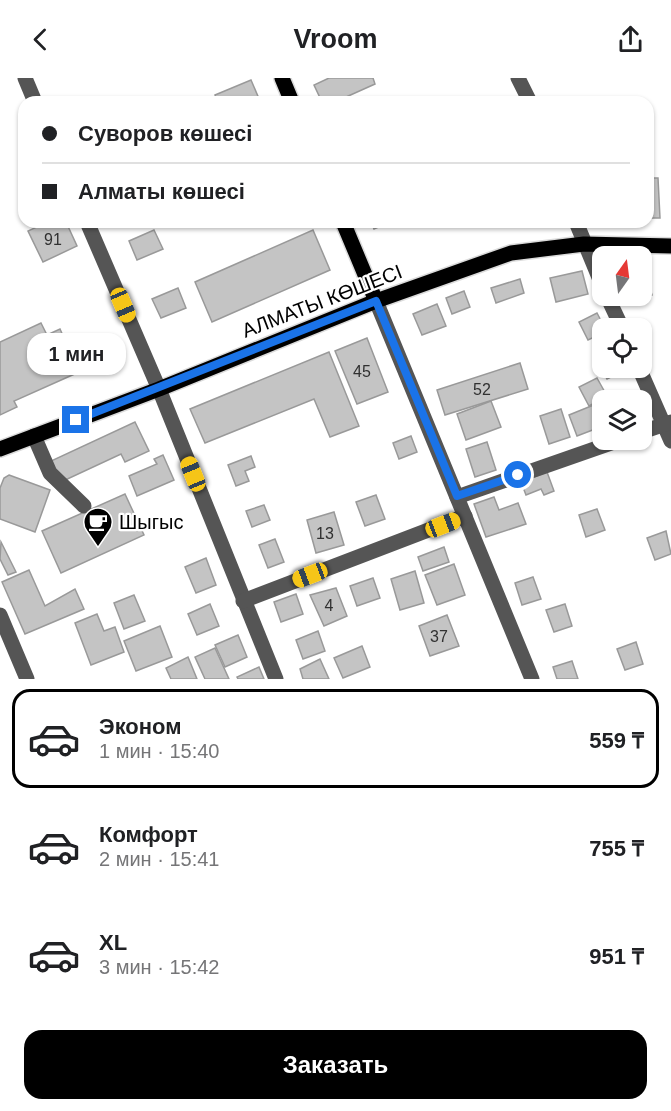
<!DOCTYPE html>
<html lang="ru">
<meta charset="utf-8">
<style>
:root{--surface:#fff;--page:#f2f2f2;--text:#202124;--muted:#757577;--line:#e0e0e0;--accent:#000}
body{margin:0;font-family:Arial,sans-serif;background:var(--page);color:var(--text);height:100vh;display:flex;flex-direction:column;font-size:22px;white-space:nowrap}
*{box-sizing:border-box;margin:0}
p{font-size:20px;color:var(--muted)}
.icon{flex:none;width:33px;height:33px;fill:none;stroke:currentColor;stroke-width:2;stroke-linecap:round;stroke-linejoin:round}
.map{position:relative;height:601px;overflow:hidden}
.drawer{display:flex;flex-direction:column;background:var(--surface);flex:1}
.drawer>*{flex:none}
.top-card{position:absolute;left:18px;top:18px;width:636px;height:132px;border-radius:18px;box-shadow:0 2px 4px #0004;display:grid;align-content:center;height:132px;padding:0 24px;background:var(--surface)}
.needle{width:39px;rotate:14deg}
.tools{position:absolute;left:592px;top:168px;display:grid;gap:12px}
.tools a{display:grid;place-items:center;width:60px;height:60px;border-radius:12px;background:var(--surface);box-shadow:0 2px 4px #0004;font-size:30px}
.end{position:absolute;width:27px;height:27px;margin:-14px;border:8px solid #1a73e8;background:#fff;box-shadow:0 0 0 3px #fff}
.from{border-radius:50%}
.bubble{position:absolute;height:42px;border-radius:18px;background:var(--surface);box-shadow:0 2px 4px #0004;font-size:20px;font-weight:700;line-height:42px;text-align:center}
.car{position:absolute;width:18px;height:36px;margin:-18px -9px;border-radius:8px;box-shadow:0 0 4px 2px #0007;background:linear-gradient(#f5c518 24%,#345 0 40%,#f5c518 0 76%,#345 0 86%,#f5c518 0)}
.top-card b{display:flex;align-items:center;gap:21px;height:57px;font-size:22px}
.top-card b+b{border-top:2px solid var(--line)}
.top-card i{width:15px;height:15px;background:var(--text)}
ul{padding:10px 0 0;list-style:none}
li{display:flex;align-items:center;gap:18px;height:99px;margin:0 12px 9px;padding:0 12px;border:3px solid transparent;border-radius:18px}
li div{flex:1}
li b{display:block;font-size:22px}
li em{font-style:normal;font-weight:700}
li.active{border-color:var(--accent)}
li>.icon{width:54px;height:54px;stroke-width:1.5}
.cta{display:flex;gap:12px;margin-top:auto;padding:12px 24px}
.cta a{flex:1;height:69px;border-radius:18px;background:var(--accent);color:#fff;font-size:24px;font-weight:700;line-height:69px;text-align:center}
header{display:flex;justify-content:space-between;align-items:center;height:78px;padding:0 24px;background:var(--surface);font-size:27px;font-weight:700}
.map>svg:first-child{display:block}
.building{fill:#c4c4c4;stroke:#999;stroke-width:1.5}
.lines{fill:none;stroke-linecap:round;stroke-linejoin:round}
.major-casing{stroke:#dbdbdb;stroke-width:18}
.minor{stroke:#555;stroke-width:15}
.major{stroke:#000;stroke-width:15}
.route{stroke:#1a73e8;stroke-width:8}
.labels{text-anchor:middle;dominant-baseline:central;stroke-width:4.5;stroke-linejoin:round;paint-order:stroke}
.number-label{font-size:16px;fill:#313131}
.street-label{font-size:20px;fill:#000;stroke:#fff}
.poi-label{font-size:20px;fill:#000;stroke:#fff;text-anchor:start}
</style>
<header><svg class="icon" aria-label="back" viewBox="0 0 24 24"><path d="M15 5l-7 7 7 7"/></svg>Vroom<svg class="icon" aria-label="share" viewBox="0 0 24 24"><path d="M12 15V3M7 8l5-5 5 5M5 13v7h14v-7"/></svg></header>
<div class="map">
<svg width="671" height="601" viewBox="0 0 671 601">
<rect width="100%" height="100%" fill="#fff"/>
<g class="building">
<polygon points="329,0 373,0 375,6 335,24 322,24 314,7"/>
<polygon points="251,2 260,23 217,24 215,17"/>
<polygon points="648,100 658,100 660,140 648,140"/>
<polygon points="47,144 66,144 77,168 43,184 28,153"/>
<polygon points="371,144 390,144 374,151"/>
<polygon points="154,152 163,171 137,182 129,163"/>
<polygon points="313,152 330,192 212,244 195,204"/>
<polygon points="582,193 588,216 556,224 550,200"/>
<polygon points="645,194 652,217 625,224 623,218 642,218 642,195"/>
<polygon points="520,201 524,215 496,225 491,210"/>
<polygon points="178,210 186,230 161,240 152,221"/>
<polygon points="464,213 470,229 452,236 446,220"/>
<polygon points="437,226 446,248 422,257 413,236"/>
<polygon points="597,235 605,250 603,255 588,262 579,244"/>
<polygon points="41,245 47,257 60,251 79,294 14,323 17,329 0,337 0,264"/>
<polygon points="367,260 388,314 357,326 335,273"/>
<polygon points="329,274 359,348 330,359 314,321 205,365 190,331"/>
<polygon points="603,277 603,290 629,290 607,301 596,281"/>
<polygon points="520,285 528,311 445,337 437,312"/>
<polygon points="597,300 607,318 589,328 579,309"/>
<polygon points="491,323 501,349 466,362 457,336"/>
<polygon points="596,326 603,348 577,358 569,337"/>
<polygon points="561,331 570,359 549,366 540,338"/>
<polygon points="135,344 149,373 125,384 121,376 61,404 51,383"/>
<polygon points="411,358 417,374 399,381 393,365"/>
<polygon points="487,364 496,392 475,399 466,371"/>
<polygon points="163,377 174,402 137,418 129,398 157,386 154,381"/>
<polygon points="251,378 255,389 245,393 249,403 236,408 228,387"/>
<polygon points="547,394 554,413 544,417 541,411 526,417 521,404"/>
<polygon points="9,397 50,412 35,454 0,441 0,410 4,400"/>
<polygon points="125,416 144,457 61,495 42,453"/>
<polygon points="376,417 385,441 365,448 356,424"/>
<polygon points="494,419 499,432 518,425 526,446 486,459 474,426"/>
<polygon points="264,427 270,442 252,449 246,433"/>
<polygon points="597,431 605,452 586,459 579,437"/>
<polygon points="334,434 344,467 316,475 307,442"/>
<polygon points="666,453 671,476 655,482 647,460"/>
<polygon points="275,461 284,484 268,490 259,467"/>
<polygon points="1,464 16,494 8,497 0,481"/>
<polygon points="444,469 449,484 423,493 418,479"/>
<polygon points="206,480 216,507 196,515 185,489"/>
<polygon points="454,486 465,517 437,527 425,497"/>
<polygon points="29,492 45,528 75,511 84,531 25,556 2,504"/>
<polygon points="415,493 424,525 400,532 391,501"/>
<polygon points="533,499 541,521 522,527 515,505"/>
<polygon points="373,500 380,520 357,528 350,508"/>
<polygon points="336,510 347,538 324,548 310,517"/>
<polygon points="296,516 303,536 281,544 274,524"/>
<polygon points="134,517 145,543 124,551 114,525"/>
<polygon points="210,526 219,548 197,557 188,536"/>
<polygon points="565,526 572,548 554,554 546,532"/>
<polygon points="97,536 104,553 115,549 124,574 91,587 75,545"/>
<polygon points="447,537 459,568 430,578 419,548"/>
<polygon points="160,548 172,579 136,593 124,563"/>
<polygon points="318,553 325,573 303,581 296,562"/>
<polygon points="238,557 247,579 225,589 215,567"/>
<polygon points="636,564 643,586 625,592 617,571"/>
<polygon points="362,568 370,589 343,600 334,580"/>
<polygon points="215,570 229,601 205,601 195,579"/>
<polygon points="188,579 197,601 171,601 166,590"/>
<polygon points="320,581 329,601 303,601 300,591"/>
<polygon points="572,583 578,601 557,601 553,589"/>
<polygon points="259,589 264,601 238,601 237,599"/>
</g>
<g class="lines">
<g class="major-casing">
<g id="major">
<polyline points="282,0 292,24"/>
<polyline points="343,144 376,223"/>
<polyline points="0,371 159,311 376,223 511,175 584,166 671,168"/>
</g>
</g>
<g class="minor">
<polyline points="25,0 35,24"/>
<polyline points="518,0 530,24"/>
<polyline points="87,144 159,311 276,601"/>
<polyline points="576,144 603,209"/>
<polyline points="607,218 622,250"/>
<polyline points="376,223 532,601"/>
<polyline points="639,290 671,363"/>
<polyline points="642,354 671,344"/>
<polyline points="34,358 50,395 84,428"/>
<polyline points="457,419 620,362"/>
<polyline points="243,523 465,438"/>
<polyline points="0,537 27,601"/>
</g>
<use href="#major" class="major"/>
</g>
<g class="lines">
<polyline class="route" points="76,342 376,223 457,418 518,397"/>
</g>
<defs>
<g id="cafe-pin" transform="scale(1.5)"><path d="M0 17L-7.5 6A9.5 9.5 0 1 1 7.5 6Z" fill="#000" stroke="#fff"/><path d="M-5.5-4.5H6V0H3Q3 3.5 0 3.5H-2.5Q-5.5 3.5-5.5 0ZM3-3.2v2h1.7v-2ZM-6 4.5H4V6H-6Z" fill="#fff"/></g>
</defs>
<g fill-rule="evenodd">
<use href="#cafe-pin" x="98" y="444"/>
</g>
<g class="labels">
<g class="number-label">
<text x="53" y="161">91</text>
<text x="362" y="293">45</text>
<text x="482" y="311">52</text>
<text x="325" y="455">13</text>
<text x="329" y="527">4</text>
<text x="439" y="558">37</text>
</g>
<g class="street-label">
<text transform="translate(322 223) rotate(-21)">АЛМАТЫ КӨШЕСІ</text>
</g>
<g class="poi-label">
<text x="119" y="444">Шыгыс</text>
</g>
</g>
</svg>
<div class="tools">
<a><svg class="needle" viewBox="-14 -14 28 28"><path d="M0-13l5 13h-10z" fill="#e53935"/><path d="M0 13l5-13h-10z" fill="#757577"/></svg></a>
<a><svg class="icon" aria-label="locate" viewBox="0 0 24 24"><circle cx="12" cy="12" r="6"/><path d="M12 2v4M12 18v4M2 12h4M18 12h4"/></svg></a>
<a><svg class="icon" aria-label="layers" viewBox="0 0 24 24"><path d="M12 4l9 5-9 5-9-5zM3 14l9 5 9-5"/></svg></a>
</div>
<i class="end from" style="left:518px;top:397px"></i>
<i class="end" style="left:76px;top:342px"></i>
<div class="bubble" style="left:27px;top:255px;width:99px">1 мин</div>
<i class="car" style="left:123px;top:227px;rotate:157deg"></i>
<i class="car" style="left:193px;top:396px;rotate:338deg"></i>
<i class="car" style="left:443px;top:447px;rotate:69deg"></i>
<i class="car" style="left:310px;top:497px;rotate:249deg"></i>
<div class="top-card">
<b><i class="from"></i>Суворов көшесі</b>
<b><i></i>Алматы көшесі</b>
</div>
</div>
<section class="drawer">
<ul>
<li class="active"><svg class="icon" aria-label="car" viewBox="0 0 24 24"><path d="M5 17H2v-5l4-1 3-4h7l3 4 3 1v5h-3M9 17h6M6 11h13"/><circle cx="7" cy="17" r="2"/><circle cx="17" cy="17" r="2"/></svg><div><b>Эконом</b><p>1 мин · 15:40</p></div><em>559 ₸</em></li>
<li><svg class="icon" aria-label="car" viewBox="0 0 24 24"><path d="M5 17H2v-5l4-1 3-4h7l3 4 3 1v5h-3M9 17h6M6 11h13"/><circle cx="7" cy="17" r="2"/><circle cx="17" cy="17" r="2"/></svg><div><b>Комфорт</b><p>2 мин · 15:41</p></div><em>755 ₸</em></li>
<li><svg class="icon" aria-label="car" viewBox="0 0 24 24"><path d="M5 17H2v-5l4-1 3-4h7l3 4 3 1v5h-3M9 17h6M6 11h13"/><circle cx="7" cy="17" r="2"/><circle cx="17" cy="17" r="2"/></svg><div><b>XL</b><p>3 мин · 15:42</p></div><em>951 ₸</em></li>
</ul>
<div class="cta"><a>Заказать</a></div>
</section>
